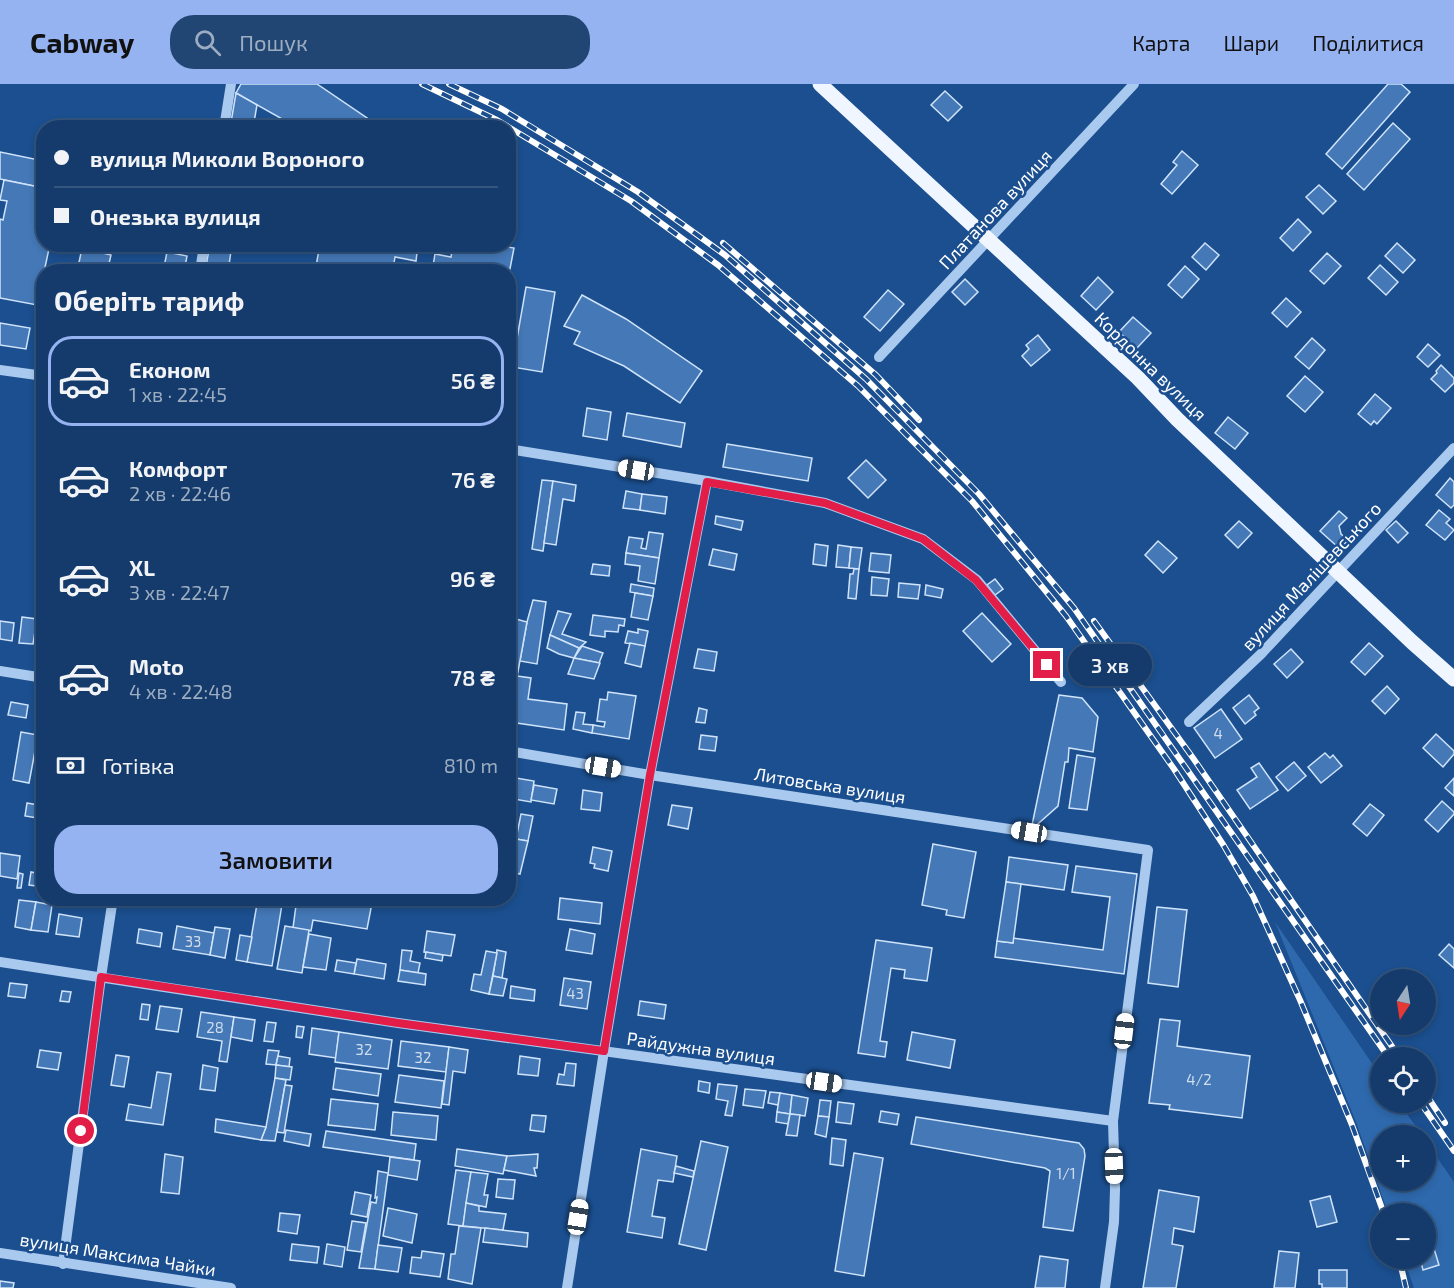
<!DOCTYPE html>
<html lang="uk">
<meta charset="utf-8">
<style>
:root{--surface:#143b6b;--page:#214673;--text:#f1f3f6;--muted:#9dadc1;--line:#33557e;--accent:#95b2f1}
body{margin:0;font-family:"Exo 2",sans-serif;background:var(--page);color:var(--text);height:100vh;display:flex;flex-direction:column;font-size:22px;white-space:nowrap}
*{box-sizing:border-box;margin:0}
p{font-size:20px;color:var(--muted)}
.icon{flex:none;width:33px;height:33px;fill:none;stroke:currentColor;stroke-width:2;stroke-linecap:round;stroke-linejoin:round}
.map{position:relative;flex:1;overflow:hidden}
.sheet{position:absolute;left:36px;top:180px;width:480px;height:642px;display:flex;flex-direction:column;background:var(--surface);border-radius:24px;box-shadow:0 3px 9px #0003,0 0 0 2px var(--line)}
.sheet>*{flex:none}
.hud{position:absolute;left:36px;top:36px;width:480px;height:132px;border-radius:24px;box-shadow:0 3px 9px #0003,0 0 0 2px var(--line);display:grid;align-content:center;height:132px;padding:0 18px;background:var(--surface)}
.needle{width:39px;rotate:192deg}
.tools{position:absolute;left:1370px;top:885px;display:grid;gap:12px}
.tools a{display:grid;place-items:center;width:66px;height:66px;border-radius:50%;background:var(--surface);box-shadow:0 3px 9px #0003,0 0 0 2px var(--line);font-size:30px}
.end{position:absolute;width:27px;height:27px;margin:-14px;border:8px solid #e11d48;background:#fff;box-shadow:0 0 0 3px #fff}
.from{border-radius:50%}
.bubble{position:absolute;height:42px;border-radius:21px;background:var(--surface);box-shadow:0 3px 9px #0003,0 0 0 2px var(--line);font-size:20px;font-weight:600;line-height:42px;text-align:center}
.car{position:absolute;width:18px;height:36px;margin:-18px -9px;border-radius:8px;box-shadow:0 0 4px 2px #0007;background:linear-gradient(#fff 24%,#345 0 40%,#fff 0 76%,#345 0 86%,#fff 0)}
.hud b{display:flex;align-items:center;gap:21px;height:57px;font-size:22px}
.hud b+b{border-top:2px solid var(--line)}
.hud i{width:15px;height:15px;background:var(--text)}
ul{padding:0;list-style:none}
li{display:flex;align-items:center;gap:18px;height:90px;margin:0 12px 9px;padding:0 6px;border:3px solid transparent;border-radius:24px}
li div{flex:1}
li b{display:block;font-size:22px}
li em{font-style:normal;font-weight:600}
li.selected{border-color:var(--accent)}
li>.icon{width:54px;height:54px;stroke-width:1.5}
h2{padding:0 18px;font-size:27px;line-height:72px}
.pay{display:flex;align-items:center;gap:15px;height:66px;padding:0 18px;font-size:22px}
.pay p{margin-inline-start:auto}
.cta{display:flex;gap:12px;margin-top:auto;padding:12px 18px}
.cta a{flex:1;height:69px;border-radius:24px;background:var(--accent);color:#111;font-size:24px;font-weight:600;line-height:69px;text-align:center}
header{display:flex;align-items:center;gap:36px;box-sizing:border-box;height:84px;padding:0 30px;background:var(--accent);color:#111}
header strong{font-size:28px}
nav{display:flex;gap:33px;margin-inline-start:auto;font-size:21px}
.search{width:420px;height:54px;background:var(--page);display:flex;align-items:center;gap:15px;box-sizing:border-box;padding:0 21px;border-radius:24px;color:var(--muted);font-size:22px}
.map>svg:first-child{display:block}
.green{fill:#2e69ad}
.building{fill:#4478b7;stroke:#cfe3fa;stroke-width:1.5}
.lines{fill:none;stroke-linecap:round;stroke-linejoin:round}
.minor{stroke:#a9c9ee;stroke-width:10}
.major{stroke:#f0f6ff;stroke-width:15}
.rail-casing{stroke:#fff;stroke-width:6}
.rail{stroke:#1b4f8f;stroke-width:4;stroke-dasharray:11;stroke-linecap:butt}
.route{stroke:#e11d48;stroke-width:8}
.labels{text-anchor:middle;dominant-baseline:central;stroke-width:5;stroke-linejoin:round;paint-order:stroke}
.number-label{font-size:15px;fill:#d0dded}
.street-label{font-size:18px;fill:#fff;stroke:#1b4f8f}
</style>
<header>
<strong>Cabway</strong>
<div class="search"><svg class="icon" aria-label="search" viewBox="0 0 24 24"><circle cx="10" cy="10" r="6"/><path d="M15 15l6 6"/></svg>Пошук</div>
<nav><a>Карта</a><a>Шари</a><a>Поділитися</a></nav>
</header>
<div class="map">
<svg width="1454" height="1204" viewBox="0 0 1454 1204">
<rect width="100%" height="100%" fill="#1b4f8f"/>
<polygon class="green" points="1275,838 1380,991 1380,1018 1399,1019 1422,1051 1380,1052 1380,1096 1425,1096 1425,1056 1454,1098 1454,1204 1414,1204 1404,1175 1425,1174 1425,1130 1388,1129 1356,1038"/>
<g class="building">
<polygon points="241,0 317,0 367,34 359,44 298,44 236,9"/>
<polygon points="1388,0 1401,0 1410,8 1342,85 1326,70"/>
<polygon points="945,7 962,23 948,37 931,21"/>
<polygon points="236,9 257,21 253,44 230,44"/>
<polygon points="1393,39 1410,55 1364,106 1347,90"/>
<polygon points="1182,67 1198,81 1172,110 1161,100 1177,81 1173,78"/>
<polygon points="0,68 44,77 44,104 0,95"/>
<polygon points="4,96 44,104 44,160 50,160 37,221 0,214 0,135 3,136 7,117 0,116"/>
<polygon points="1319,101 1336,117 1323,130 1306,113"/>
<polygon points="1298,135 1311,148 1293,167 1280,154"/>
<polygon points="1205,159 1219,171 1206,186 1192,173"/>
<polygon points="1397,159 1415,176 1403,189 1385,172"/>
<polygon points="210,160 232,160 228,188 205,188"/>
<polygon points="320,160 380,160 388,162 388,160 418,160 416,177 395,173 393,185 406,188 315,188"/>
<polygon points="453,160 490,160 514,164 508,195 508,188 432,188 435,170 451,173"/>
<polygon points="82,164 111,171 107,188 77,188"/>
<polygon points="167,168 187,172 184,188 163,188"/>
<polygon points="1327,169 1341,182 1324,200 1310,187"/>
<polygon points="1380,181 1398,198 1386,211 1368,194"/>
<polygon points="1185,182 1199,195 1182,214 1168,201"/>
<polygon points="1098,193 1113,208 1096,226 1081,212"/>
<polygon points="965,195 978,208 965,221 952,208"/>
<polygon points="526,203 555,208 542,288 512,283"/>
<polygon points="888,206 904,220 880,247 864,233"/>
<polygon points="582,211 626,235 702,287 680,319 624,282 574,260 580,248 564,242"/>
<polygon points="1286,214 1301,228 1287,243 1272,229"/>
<polygon points="1133,233 1151,249 1137,264 1119,248"/>
<polygon points="0,239 30,244 26,265 0,261"/>
<polygon points="1038,251 1050,266 1031,282 1022,272 1029,265 1026,261"/>
<polygon points="1312,254 1325,266 1309,285 1295,273"/>
<polygon points="1428,260 1440,271 1428,283 1417,273"/>
<polygon points="1441,281 1454,294 1454,299 1445,308 1431,295 1437,289 1436,287"/>
<polygon points="1305,292 1323,308 1305,328 1287,312"/>
<polygon points="1375,310 1391,324 1377,340 1374,337 1371,341 1358,330"/>
<polygon points="587,324 611,328 607,356 583,352"/>
<polygon points="627,329 685,339 681,363 623,352"/>
<polygon points="1228,333 1248,349 1235,365 1215,349"/>
<polygon points="727,360 812,374 808,397 723,383"/>
<polygon points="866,376 886,396 868,414 848,394"/>
<polygon points="1450,394 1454,398 1454,421 1451,424 1436,411"/>
<polygon points="542,396 553,397 543,467 532,465"/>
<polygon points="553,397 576,401 574,417 563,415 556,461 544,459"/>
<polygon points="626,407 642,410 640,426 623,424"/>
<polygon points="642,410 667,413 665,430 640,426"/>
<polygon points="1439,426 1450,435 1446,439 1454,446 1445,456 1426,441"/>
<polygon points="1339,427 1347,434 1339,442 1341,450 1348,456 1340,465 1320,447"/>
<polygon points="37,431 44,432 44,445 35,443"/>
<polygon points="716,432 743,437 741,446 715,440"/>
<polygon points="1239,437 1252,449 1238,464 1225,451"/>
<polygon points="1396,437 1408,449 1398,459 1386,446"/>
<polygon points="649,448 663,450 659,474 626,469 629,453 643,455 641,464 646,465"/>
<polygon points="1158,457 1177,474 1163,489 1145,471"/>
<polygon points="815,460 828,462 826,482 813,480"/>
<polygon points="838,461 851,463 849,484 836,483"/>
<polygon points="851,463 862,464 859,485 849,484"/>
<polygon points="713,465 737,470 734,486 709,481"/>
<polygon points="626,469 659,474 655,500 638,497 640,482 625,480"/>
<polygon points="871,469 891,471 889,489 869,487"/>
<polygon points="593,480 610,482 609,492 591,490"/>
<polygon points="854,485 859,485 856,515 848,514 850,490 853,490"/>
<polygon points="872,493 889,495 887,512 871,511"/>
<polygon points="44,495 44,516 40,515"/>
<polygon points="995,495 1003,505 995,511 987,501"/>
<polygon points="899,499 920,501 918,515 898,513"/>
<polygon points="631,500 654,504 653,512 630,508"/>
<polygon points="926,501 943,505 941,514 925,511"/>
<polygon points="635,509 653,512 648,536 631,533"/>
<polygon points="533,516 546,518 537,580 520,577 527,538"/>
<polygon points="558,527 571,530 562,550 586,558 579,564 550,551"/>
<polygon points="982,529 1011,560 992,578 963,547"/>
<polygon points="593,531 625,535 624,542 619,541 618,548 605,547 605,553 590,551"/>
<polygon points="22,533 37,535 33,560 19,559"/>
<polygon points="516,535 527,538 515,604 508,604 508,576"/>
<polygon points="0,537 14,539 12,557 0,555"/>
<polygon points="43,539 44,539 44,562 40,561"/>
<polygon points="638,545 648,547 645,562 625,559 628,547 638,549"/>
<polygon points="550,551 579,564 574,574 559,570 547,564"/>
<polygon points="630,559 645,562 641,583 625,579"/>
<polygon points="1369,559 1383,572 1365,591 1351,578"/>
<polygon points="582,562 603,569 599,579 574,574"/>
<polygon points="698,565 717,568 714,587 694,584"/>
<polygon points="1291,565 1303,578 1287,594 1274,580"/>
<polygon points="574,574 600,579 594,595 568,590"/>
<polygon points="517,592 531,594 528,615 567,620 564,646 510,638"/>
<polygon points="1387,602 1399,615 1385,630 1372,617"/>
<polygon points="508,604 515,604 510,638 508,637"/>
<polygon points="608,608 636,612 629,655 592,649 593,641 604,643 605,638 597,637 600,615 607,616"/>
<polygon points="1059,611 1082,614 1098,633 1093,668 1069,664 1068,678 1065,678 1058,722 1031,746"/>
<polygon points="1249,611 1259,624 1254,628 1256,631 1245,640 1233,624"/>
<polygon points="11,618 28,621 26,634 8,631"/>
<polygon points="699,624 707,626 705,639 696,638"/>
<polygon points="1221,625 1242,655 1215,674 1194,644"/>
<polygon points="576,628 585,629 583,640 593,641 592,649 573,645"/>
<polygon points="21,648 38,651 29,699 13,696"/>
<polygon points="1436,650 1454,667 1454,670 1443,683 1423,664"/>
<polygon points="701,651 717,653 715,667 699,665"/>
<polygon points="1325,669 1330,674 1333,671 1342,682 1321,699 1308,683"/>
<polygon points="1077,671 1095,674 1087,726 1069,724"/>
<polygon points="1294,678 1306,692 1288,707 1276,693"/>
<polygon points="1259,679 1278,706 1250,725 1237,706 1257,693 1251,684"/>
<polygon points="510,693 534,697 531,718 508,714"/>
<polygon points="1454,694 1454,712 1445,704"/>
<polygon points="534,701 557,705 554,720 531,716"/>
<polygon points="583,706 602,709 600,727 581,725"/>
<polygon points="1442,717 1454,728 1454,730 1438,748 1425,736"/>
<polygon points="27,719 44,722 44,735 25,732"/>
<polygon points="1370,720 1384,731 1367,752 1353,740"/>
<polygon points="672,721 692,724 688,745 668,741"/>
<polygon points="521,730 533,732 528,757 516,755"/>
<polygon points="516,755 528,757 520,790 510,788"/>
<polygon points="933,760 976,768 964,834 946,831 947,826 922,821"/>
<polygon points="593,763 612,767 608,787 594,784 595,780 590,779"/>
<polygon points="0,769 20,772 17,795 0,792"/>
<polygon points="1009,773 1068,781 1064,806 1006,798"/>
<polygon points="38,779 44,780 44,803 29,801 31,788 36,789"/>
<polygon points="1076,782 1137,790 1124,890 995,873 997,857 1013,859 1013,854 1103,866 1110,813 1072,808"/>
<polygon points="19,789 23,790 21,804 17,804"/>
<polygon points="1006,798 1021,800 1013,859 997,857"/>
<polygon points="258,814 283,814 272,882 247,878"/>
<polygon points="297,814 373,814 367,845 313,836 311,847 293,844"/>
<polygon points="560,814 602,819 600,840 558,835"/>
<polygon points="19,816 36,818 31,846 15,843"/>
<polygon points="36,818 52,821 48,848 31,846"/>
<polygon points="1157,823 1187,826 1178,903 1148,899"/>
<polygon points="59,830 82,834 79,853 56,850"/>
<polygon points="177,842 214,849 210,871 173,865"/>
<polygon points="285,842 309,846 302,889 277,885"/>
<polygon points="215,843 230,845 225,874 210,871"/>
<polygon points="139,845 162,849 160,863 137,859"/>
<polygon points="570,845 595,850 592,870 566,866"/>
<polygon points="427,847 455,851 451,872 424,868"/>
<polygon points="309,850 331,854 326,886 303,883"/>
<polygon points="240,851 252,853 247,878 236,876"/>
<polygon points="876,856 932,864 927,897 904,894 905,886 891,884 880,957 887,958 885,973 858,969"/>
<polygon points="1449,860 1454,865 1454,884 1439,871"/>
<polygon points="402,866 412,867 410,877 420,879 418,889 400,886"/>
<polygon points="497,866 506,868 502,894 493,892"/>
<polygon points="486,867 497,869 489,910 471,906 474,890 481,891"/>
<polygon points="426,868 443,871 442,877 425,874"/>
<polygon points="357,875 386,880 384,895 354,890"/>
<polygon points="337,876 356,879 354,890 335,887"/>
<polygon points="400,886 426,890 425,901 398,897"/>
<polygon points="493,892 507,895 503,912 489,910"/>
<polygon points="564,894 591,898 587,925 560,921"/>
<polygon points="10,899 27,901 25,914 8,912"/>
<polygon points="511,902 535,906 534,917 510,914"/>
<polygon points="62,907 71,908 69,918 60,917"/>
<polygon points="640,917 666,921 664,935 638,931"/>
<polygon points="142,920 150,921 148,936 140,935"/>
<polygon points="160,922 182,925 178,948 156,945"/>
<polygon points="201,928 234,933 227,978 219,977 222,957 197,953"/>
<polygon points="234,933 255,936 252,957 231,953"/>
<polygon points="1160,935 1180,937 1177,962 1250,972 1242,1034 1169,1025 1170,1021 1149,1019"/>
<polygon points="267,938 276,939 273,958 264,957"/>
<polygon points="297,942 304,943 302,954 296,953"/>
<polygon points="312,944 339,948 336,974 309,970"/>
<polygon points="339,948 392,956 388,985 335,978"/>
<polygon points="912,948 955,956 950,984 907,976"/>
<polygon points="401,957 449,963 446,988 398,982"/>
<polygon points="449,963 468,966 465,989 453,987 449,1021 442,1020"/>
<polygon points="40,966 61,969 58,986 37,983"/>
<polygon points="268,966 279,967 276,981 266,980"/>
<polygon points="116,971 129,973 124,1003 111,1001"/>
<polygon points="278,972 290,974 289,983 276,981"/>
<polygon points="520,972 540,975 538,992 518,990"/>
<polygon points="566,979 576,980 574,1002 557,1000 559,990 564,991"/>
<polygon points="203,981 218,984 215,1007 200,1005"/>
<polygon points="276,981 292,983 290,996 275,994"/>
<polygon points="336,984 381,990 378,1012 333,1005"/>
<polygon points="157,988 171,990 163,1041 126,1036 129,1020 151,1024"/>
<polygon points="399,991 444,997 441,1024 395,1018"/>
<polygon points="275,994 286,996 275,1057 261,1056 266,1043"/>
<polygon points="699,997 710,999 709,1009 698,1007"/>
<polygon points="718,1000 737,1002 732,1032 725,1031 728,1017 716,1015"/>
<polygon points="285,1001 292,1002 284,1049 277,1048"/>
<polygon points="745,1005 766,1007 763,1024 743,1021"/>
<polygon points="770,1008 780,1009 778,1021 768,1019"/>
<polygon points="780,1009 792,1011 790,1030 777,1028"/>
<polygon points="792,1011 808,1014 805,1032 790,1030"/>
<polygon points="331,1015 378,1020 375,1046 328,1041"/>
<polygon points="820,1016 831,1017 829,1033 818,1032"/>
<polygon points="838,1018 854,1020 851,1040 836,1038"/>
<polygon points="881,1027 899,1030 897,1041 879,1038"/>
<polygon points="393,1028 438,1032 436,1056 391,1051"/>
<polygon points="777,1028 790,1030 788,1040 776,1038"/>
<polygon points="790,1030 800,1031 797,1052 786,1051"/>
<polygon points="532,1031 546,1032 544,1048 530,1046"/>
<polygon points="818,1032 829,1033 826,1053 815,1050"/>
<polygon points="916,1033 1079,1059 1084,1065 1085,1072 1073,1147 1043,1143 1050,1087 1045,1084 911,1060"/>
<polygon points="216,1035 266,1043 261,1056 215,1048"/>
<polygon points="286,1046 311,1050 309,1062 284,1057"/>
<polygon points="326,1047 416,1060 414,1076 323,1063"/>
<polygon points="832,1054 846,1056 843,1082 830,1080"/>
<polygon points="701,1057 728,1063 706,1166 679,1160"/>
<polygon points="457,1065 507,1072 503,1090 455,1082"/>
<polygon points="641,1065 677,1072 673,1098 658,1096 652,1132 665,1134 662,1154 627,1148"/>
<polygon points="854,1069 883,1074 864,1192 835,1187"/>
<polygon points="165,1070 183,1073 179,1110 161,1108"/>
<polygon points="538,1070 537,1084 534,1084 536,1092 504,1086 507,1072"/>
<polygon points="390,1073 420,1077 417,1096 388,1091"/>
<polygon points="676,1082 694,1087 693,1093 674,1089"/>
<polygon points="456,1086 471,1088 463,1142 448,1140"/>
<polygon points="378,1087 388,1089 375,1185 359,1184 371,1118 376,1119 377,1113 375,1114"/>
<polygon points="471,1088 488,1090 484,1111 488,1111 486,1123 466,1119"/>
<polygon points="498,1095 515,1096 513,1115 496,1113"/>
<polygon points="1159,1106 1199,1113 1194,1148 1174,1144 1172,1160 1183,1162 1176,1204 1143,1204"/>
<polygon points="355,1108 371,1111 367,1133 351,1130"/>
<polygon points="1330,1112 1337,1138 1317,1143 1310,1117"/>
<polygon points="466,1119 479,1122 479,1127 506,1130 503,1146 463,1142"/>
<polygon points="388,1124 417,1130 412,1159 383,1152"/>
<polygon points="280,1129 300,1131 297,1150 278,1147"/>
<polygon points="1425,1135 1439,1181 1423,1186 1420,1174 1425,1174"/>
<polygon points="352,1137 366,1139 361,1168 347,1166"/>
<polygon points="459,1142 481,1144 472,1200 448,1195 451,1170 455,1170"/>
<polygon points="485,1144 528,1149 527,1163 483,1158"/>
<polygon points="292,1160 319,1163 317,1179 290,1176"/>
<polygon points="327,1160 345,1163 342,1183 324,1180"/>
<polygon points="378,1161 402,1164 398,1188 375,1185"/>
<polygon points="422,1167 444,1170 440,1193 410,1189 412,1173 421,1174"/>
<polygon points="1279,1167 1299,1169 1295,1204 1274,1204"/>
<polygon points="1040,1172 1068,1176 1065,1204 1035,1204"/>
<polygon points="1319,1186 1347,1186 1347,1204 1322,1204 1322,1200 1319,1200"/>
<polygon points="0,1197 14,1199 13,1204 0,1204"/>
</g>
<g class="lines">
<g class="minor">
<polyline points="224,44 231,0"/>
<polyline points="200,188 204,160"/>
<polyline points="879,273 1134,0"/>
<polyline points="0,286 44,292"/>
<polyline points="508,365 707,397 825,419 923,455 977,496 1061,598"/>
<polyline points="0,587 44,594"/>
<polyline points="1189,638 1261,570 1454,364"/>
<polyline points="508,667 650,691 1148,766 1113,1037 1115,1105 1114,1138 1105,1204"/>
<polyline points="0,878 398,939 1113,1037"/>
<polyline points="0,1169 231,1204"/>
<polyline points="63,1180 101,893 113,814"/>
<polyline points="567,1204 604,967 650,691 707,397"/>
</g>
<polyline class="major" points="820,0 1138,294 1177,335 1412,558 1454,595"/>
<g class="rail-casing">
<g id="rail">
<polyline points="422,0 497,36 631,117 718,181 858,302 972,417 1066,532 1174,685 1224,762 1253,812 1300,916 1352,1041 1384,1130"/>
<polyline points="449,0 502,25 638,108 725,171 866,295 979,410 1074,524 1389,974"/>
<polyline points="723,159 876,291 919,336"/>
<polyline points="1094,537 1193,674 1400,974"/>
<polyline points="1425,1009 1445,1039"/>
<polyline points="1420,1018 1454,1067"/>
<polyline points="1399,1174 1406,1204"/>
</g>
</g>
<use href="#rail" class="rail"/>
</g>
<g class="lines">
<polyline class="route" points="81,1047 101,893 398,939 604,967 650,691 707,398 825,419 923,455 976,496 1047,581"/>
</g>
<g class="labels">
<g class="number-label">
<text x="1218" y="649">4</text>
<text x="193" y="857">33</text>
<text x="575" y="909">43</text>
<text x="215" y="943">28</text>
<text x="364" y="965">32</text>
<text x="423" y="973">32</text>
<text x="1199" y="995">4/2</text>
<text x="1066" y="1089">1/1</text>
</g>
<g class="street-label">
<text transform="translate(995 125) rotate(-47)">Платанова вулиця</text>
<text transform="translate(1151 282) rotate(44)">Кордонна вулиця</text>
<text transform="translate(1311 492) rotate(-47)">вулиця Малішевського</text>
<text transform="translate(830 701) rotate(9)">Литовська вулиця</text>
<text transform="translate(701 964) rotate(8)">Райдужна вулиця</text>
<text transform="translate(118 1170) rotate(9)">вулиця Максима Чайки</text>
</g>
</g>
</svg>
<div class="tools">
<a><svg class="needle" viewBox="-14 -14 28 28"><path d="M0-13l5 13h-10z" fill="#e53935"/><path d="M0 13l5-13h-10z" fill="#9dadc1"/></svg></a>
<a><svg class="icon" aria-label="locate" viewBox="0 0 24 24"><circle cx="12" cy="12" r="6"/><path d="M12 2v4M12 18v4M2 12h4M18 12h4"/></svg></a>
<a>+</a>
<a>−</a>
</div>
<i class="end from" style="left:81px;top:1047px"></i>
<i class="end" style="left:1047px;top:581px"></i>
<div class="bubble" style="left:1068px;top:560px;width:84px">3 хв</div>
<i class="car" style="left:636px;top:386px;rotate:279deg"></i>
<i class="car" style="left:603px;top:683px;rotate:99deg"></i>
<i class="car" style="left:1029px;top:748px;rotate:279deg"></i>
<i class="car" style="left:1124px;top:947px;rotate:7deg"></i>
<i class="car" style="left:824px;top:998px;rotate:98deg"></i>
<i class="car" style="left:1114px;top:1082px;rotate:178deg"></i>
<i class="car" style="left:578px;top:1133px;rotate:9deg"></i>
<div class="hud">
<b><i class="from"></i>вулиця Миколи Вороного</b>
<b><i></i>Онезька вулиця</b>
</div>
<section class="sheet">
<h2>Оберіть тариф</h2>
<ul>
<li class="selected"><svg class="icon" aria-label="car" viewBox="0 0 24 24"><path d="M5 17H2v-5l4-1 3-4h7l3 4 3 1v5h-3M9 17h6M6 11h13"/><circle cx="7" cy="17" r="2"/><circle cx="17" cy="17" r="2"/></svg><div><b>Економ</b><p>1 хв · 22:45</p></div><em>56 ₴</em></li>
<li><svg class="icon" aria-label="car" viewBox="0 0 24 24"><path d="M5 17H2v-5l4-1 3-4h7l3 4 3 1v5h-3M9 17h6M6 11h13"/><circle cx="7" cy="17" r="2"/><circle cx="17" cy="17" r="2"/></svg><div><b>Комфорт</b><p>2 хв · 22:46</p></div><em>76 ₴</em></li>
<li><svg class="icon" aria-label="car" viewBox="0 0 24 24"><path d="M5 17H2v-5l4-1 3-4h7l3 4 3 1v5h-3M9 17h6M6 11h13"/><circle cx="7" cy="17" r="2"/><circle cx="17" cy="17" r="2"/></svg><div><b>XL</b><p>3 хв · 22:47</p></div><em>96 ₴</em></li>
<li><svg class="icon" aria-label="car" viewBox="0 0 24 24"><path d="M5 17H2v-5l4-1 3-4h7l3 4 3 1v5h-3M9 17h6M6 11h13"/><circle cx="7" cy="17" r="2"/><circle cx="17" cy="17" r="2"/></svg><div><b>Moto</b><p>4 хв · 22:48</p></div><em>78 ₴</em></li>
</ul>
<div class="pay"><svg class="icon" aria-label="cash" viewBox="0 0 24 24"><path d="M3 7h18v10H3z"/><circle cx="12" cy="12" r="2"/></svg>Готівка<p>810 m</p></div>
<div class="cta"><a>Замовити</a></div>
</section>
</div>
